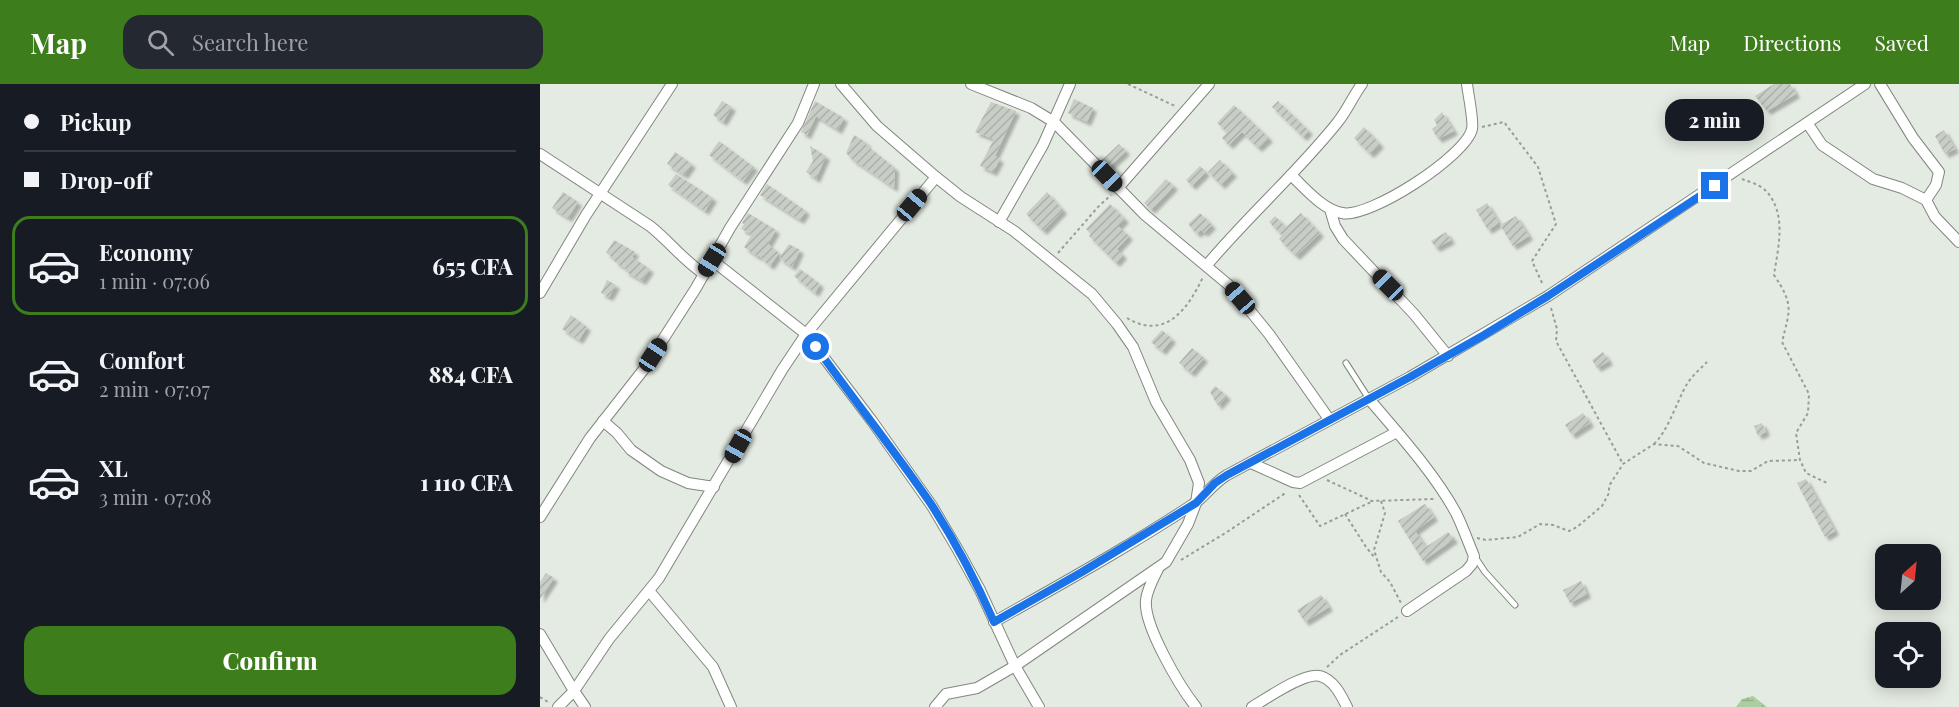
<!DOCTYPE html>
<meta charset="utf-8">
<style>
:root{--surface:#171b24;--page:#242831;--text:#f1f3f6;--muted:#9ea1a6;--line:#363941;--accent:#3e7d1b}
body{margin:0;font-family:"Playfair Display",serif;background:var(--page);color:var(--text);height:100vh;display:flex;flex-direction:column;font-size:22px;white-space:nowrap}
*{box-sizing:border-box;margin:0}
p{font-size:20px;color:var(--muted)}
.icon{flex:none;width:33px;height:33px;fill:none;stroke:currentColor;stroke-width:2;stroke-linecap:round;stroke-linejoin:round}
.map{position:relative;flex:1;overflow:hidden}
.side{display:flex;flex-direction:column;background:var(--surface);width:540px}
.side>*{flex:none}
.top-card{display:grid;align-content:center;height:132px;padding:0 24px;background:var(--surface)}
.needle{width:39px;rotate:27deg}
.tools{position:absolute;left:1335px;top:460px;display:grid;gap:12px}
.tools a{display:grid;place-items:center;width:66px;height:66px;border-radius:12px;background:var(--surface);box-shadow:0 3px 15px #0003;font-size:30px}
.end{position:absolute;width:27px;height:27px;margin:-14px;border:8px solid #1a73e8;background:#fff;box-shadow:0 0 0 3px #fff}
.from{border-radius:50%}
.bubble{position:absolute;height:42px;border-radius:18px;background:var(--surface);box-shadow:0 3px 15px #0003;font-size:20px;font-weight:800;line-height:42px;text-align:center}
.car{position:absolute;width:18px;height:36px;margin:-18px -9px;border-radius:8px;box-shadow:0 0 4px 2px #0007;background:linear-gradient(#222 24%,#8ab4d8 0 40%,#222 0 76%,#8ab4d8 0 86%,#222 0)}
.top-card b{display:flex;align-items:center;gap:21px;height:57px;font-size:22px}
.top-card b+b{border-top:2px solid var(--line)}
.top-card i{width:15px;height:15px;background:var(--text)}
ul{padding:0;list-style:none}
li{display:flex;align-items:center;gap:18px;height:99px;margin:0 12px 9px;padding:0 12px;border:3px solid transparent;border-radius:18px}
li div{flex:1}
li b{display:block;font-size:22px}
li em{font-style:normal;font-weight:800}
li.on{border-color:var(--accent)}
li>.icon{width:54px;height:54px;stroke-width:1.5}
.button{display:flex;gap:12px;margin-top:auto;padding:12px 24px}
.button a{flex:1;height:69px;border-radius:18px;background:var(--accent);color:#fff;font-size:24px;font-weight:800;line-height:69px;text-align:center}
header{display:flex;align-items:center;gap:36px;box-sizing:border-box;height:84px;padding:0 30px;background:var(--accent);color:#fff}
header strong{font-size:28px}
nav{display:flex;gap:33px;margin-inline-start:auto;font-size:21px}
.search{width:420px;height:54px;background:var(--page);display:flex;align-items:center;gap:15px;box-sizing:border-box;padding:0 21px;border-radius:18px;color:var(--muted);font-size:22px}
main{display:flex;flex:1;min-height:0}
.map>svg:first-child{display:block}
.wetland{fill:url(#wetland-marsh)}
.building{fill:url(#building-hatch);filter:url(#shadow)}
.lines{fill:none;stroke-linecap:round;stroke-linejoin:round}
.lane-casing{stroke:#81877f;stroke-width:7}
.street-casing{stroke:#81877f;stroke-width:12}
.path{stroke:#989e97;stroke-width:2;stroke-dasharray:3 3;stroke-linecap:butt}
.lane{stroke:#fff;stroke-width:5}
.street{stroke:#fff;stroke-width:10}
.route{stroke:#1a73e8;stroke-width:8}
</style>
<header>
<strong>Map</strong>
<div class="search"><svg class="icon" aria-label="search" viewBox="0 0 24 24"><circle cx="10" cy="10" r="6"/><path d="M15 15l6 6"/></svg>Search here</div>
<nav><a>Map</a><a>Directions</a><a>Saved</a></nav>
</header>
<main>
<section class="side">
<div class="top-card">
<b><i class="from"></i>Pickup</b>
<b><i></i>Drop-off</b>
</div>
<ul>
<li class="on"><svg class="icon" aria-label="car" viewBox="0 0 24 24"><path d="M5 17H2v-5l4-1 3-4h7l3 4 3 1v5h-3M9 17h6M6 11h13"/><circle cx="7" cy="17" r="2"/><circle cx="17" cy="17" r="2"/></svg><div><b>Economy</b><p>1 min · 07:06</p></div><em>655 CFA</em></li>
<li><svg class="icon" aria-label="car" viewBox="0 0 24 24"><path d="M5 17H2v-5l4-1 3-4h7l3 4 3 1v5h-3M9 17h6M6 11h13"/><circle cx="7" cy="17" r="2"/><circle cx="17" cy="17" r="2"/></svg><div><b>Comfort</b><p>2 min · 07:07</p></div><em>884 CFA</em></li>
<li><svg class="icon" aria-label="car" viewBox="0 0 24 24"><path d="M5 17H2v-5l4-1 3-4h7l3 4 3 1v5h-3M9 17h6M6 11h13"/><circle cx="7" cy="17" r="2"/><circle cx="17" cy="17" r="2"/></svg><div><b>XL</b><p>3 min · 07:08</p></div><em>1 110 CFA</em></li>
</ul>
<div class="button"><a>Confirm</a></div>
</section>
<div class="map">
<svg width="1419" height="623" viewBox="0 0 1419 623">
<defs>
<pattern id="wetland-marsh" width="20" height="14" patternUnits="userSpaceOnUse" patternTransform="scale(1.5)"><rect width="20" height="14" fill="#accd9f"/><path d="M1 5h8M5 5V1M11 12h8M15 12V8" fill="none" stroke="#93b088"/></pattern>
<pattern id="building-hatch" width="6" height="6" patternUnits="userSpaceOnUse" patternTransform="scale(1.5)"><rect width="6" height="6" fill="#c8cec6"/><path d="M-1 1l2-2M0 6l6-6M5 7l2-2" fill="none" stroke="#abb0aa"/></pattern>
<filter id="shadow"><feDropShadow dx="4" dy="4" stdDeviation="1.5" flood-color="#0004"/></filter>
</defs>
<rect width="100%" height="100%" fill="#e4ebe2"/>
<polygon class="wetland" points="1213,612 1227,623 1196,623 1202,615"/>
<g class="building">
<polygon points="1234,0 1250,0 1256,10 1227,27 1215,12"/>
<polygon points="534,15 553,24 547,38 528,29"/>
<polygon points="182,17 192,23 183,38 173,31"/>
<polygon points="275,17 304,34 298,46 276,32 267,51 261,48"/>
<polygon points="738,17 769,47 763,53 732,23"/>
<polygon points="451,18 476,27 455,72 460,75 453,88 440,82 454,55 435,48"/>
<polygon points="694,21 729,54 718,64 702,48 689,61 682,54 687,48 677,39"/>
<polygon points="902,28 914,47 898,55 892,45 897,41 894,36"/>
<polygon points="824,43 840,60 830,70 814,54"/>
<polygon points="1404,46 1415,65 1405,70 1395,52"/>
<polygon points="314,51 327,59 326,61 355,84 354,104 316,78 316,79 306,69"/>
<polygon points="179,57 214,83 203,97 169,71"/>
<polygon points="579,60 586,67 569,83 562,76"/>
<polygon points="270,62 286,72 276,95 266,88 273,77"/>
<polygon points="135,68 152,80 144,91 127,80"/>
<polygon points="680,76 693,89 681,101 668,88"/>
<polygon points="660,82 666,88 652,102 646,96"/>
<polygon points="136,90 173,114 165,127 128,101"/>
<polygon points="626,95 634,102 611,126 604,119"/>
<polygon points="227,100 266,127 260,136 220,111"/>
<polygon points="23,108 38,118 28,134 12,124"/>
<polygon points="507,108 523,126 503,147 486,130"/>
<polygon points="947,119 959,139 948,146 936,126"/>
<polygon points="570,120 585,135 578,142 589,152 577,165 583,171 576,179 549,152 551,150 546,145"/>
<polygon points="208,129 236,146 228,160 239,169 230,182 218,171 218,173 204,163 212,150 201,145 204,140 202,139"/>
<polygon points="660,129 672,141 664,149 661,146 657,150 648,140"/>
<polygon points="761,129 780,149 756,172 739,155 742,151 729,138 735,132 746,143"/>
<polygon points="976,132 989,152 973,162 960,141"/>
<polygon points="906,148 911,156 896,164 891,157"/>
<polygon points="74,156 95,168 92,173 110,185 102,197 85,187 86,185 74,177 75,175 66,169"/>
<polygon points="249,160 260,166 252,183 239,174"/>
<polygon points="260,185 280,200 275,209 254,192"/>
<polygon points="67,196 76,201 69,213 61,209"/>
<polygon points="31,231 47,243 39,256 22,245"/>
<polygon points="622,246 632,255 622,267 611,258"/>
<polygon points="652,264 664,274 651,289 639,279"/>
<polygon points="1063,268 1069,277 1057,284 1052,276"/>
<polygon points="675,302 687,312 678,322 670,308"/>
<polygon points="1043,329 1050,339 1032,351 1025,341"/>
<polygon points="1222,339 1226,348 1218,352 1214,342"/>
<polygon points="1266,395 1295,447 1285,453 1257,399"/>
<polygon points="885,420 894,433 875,447 886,463 908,448 914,455 883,477 858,437"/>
<polygon points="6,489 14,494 0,515 0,498"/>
<polygon points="1041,497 1047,510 1030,519 1023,506"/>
<polygon points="781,511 789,523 765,538 757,526"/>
</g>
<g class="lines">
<g class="lane-casing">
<g id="lane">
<polyline points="806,279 829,315"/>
<polyline points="935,473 945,488 975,521"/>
</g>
</g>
<g class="street-casing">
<g id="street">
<polyline points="301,0 337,42 396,93 421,113 474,147 552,210 577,240 593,263 616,318 650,376 659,399 656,419 648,440 626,478 475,582 437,604 406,610 395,623"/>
<polyline points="431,0 491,24 514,38 605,131 690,202 729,250 789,335"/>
<polyline points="1340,0 1373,54 1399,88 1396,101 1386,116"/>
<polyline points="1268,40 1282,61 1333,95 1362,104 1386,116 1395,133 1419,158"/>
<path d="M 0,70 L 110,142 C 129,157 143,176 164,190"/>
<path d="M 751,91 C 766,105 782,125 802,129 C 829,135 926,72 932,45 C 934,38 928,9 927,0"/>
<polyline points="578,104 669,0"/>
<polyline points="790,125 795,142 803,155 874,230 908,272"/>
<polyline points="459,138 503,61 530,0"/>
<polyline points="172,176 266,250 332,337 392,422 418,466 440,506 475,582 499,623"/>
<path d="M 667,181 C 708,132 757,89 797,39 C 807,27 813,12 822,0"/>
<polyline points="0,209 46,131 132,0"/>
<path d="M 829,315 C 858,349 895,390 916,429 C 923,443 928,458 934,472 L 932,480 L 926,487 L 867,527"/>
<polyline points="63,337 77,349 91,366 121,387 148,399 174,403"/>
<polyline points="711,379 753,398 760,399 857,348"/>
<polyline points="0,433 50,354 104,285 156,204 190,144 258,39 274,0"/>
<path d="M 618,485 C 613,495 607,506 606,516 C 603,541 640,603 656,623"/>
<polyline points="110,508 173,583 191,623"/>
<path d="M 454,538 C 521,500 588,463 652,421 C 664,414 672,400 687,391 L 870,293 L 1008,212 L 1325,0"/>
<polyline points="0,550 34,607 45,623"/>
<polyline points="18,623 34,607 69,555 119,494 242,286 266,250 396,93"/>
<path d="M 712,623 C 726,615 764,588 780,592 C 794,596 801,611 807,623"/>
</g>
</g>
<g class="path">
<polyline points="588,0 635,22"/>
<polyline points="942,43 964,38 998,83 1016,140 992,177 1003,201"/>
<path d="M 1202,95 C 1210,98 1221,101 1227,108 C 1247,131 1238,164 1234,191 C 1254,221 1250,225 1242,258 L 1269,310 L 1268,329 L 1256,349 L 1260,376 L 1266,389 L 1289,400"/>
<polyline points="518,169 558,123 571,111"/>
<polyline points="1011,224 1017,245 1016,257 1083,380"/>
<path d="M 587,234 C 625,257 648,225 663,193"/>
<path d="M 1114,360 C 1128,347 1137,317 1147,300 C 1152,292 1160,285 1167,278"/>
<polyline points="787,396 832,417 894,415"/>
<polyline points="759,411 780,442 831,418"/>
<polyline points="841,417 845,429 834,466 841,488 850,498 861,519"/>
<polyline points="805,430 826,463 835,474"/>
<polyline points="937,454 946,456 978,453 1000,440 1013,441 1029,447 1037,443 1062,422 1069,409 1069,402 1083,380 1114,360 1138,362 1164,379 1199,387 1211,387 1228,377 1260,376"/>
<polyline points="641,476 687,448 747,408"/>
<polyline points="787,583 800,571 858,533"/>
<polyline points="0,613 8,618"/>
</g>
<use href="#lane" class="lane"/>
<use href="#street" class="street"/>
</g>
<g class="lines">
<path class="route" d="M 276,263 C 314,316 354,366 391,420 C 415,457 436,497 454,538 L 542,488 L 656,419 L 675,399 L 687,391 L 870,293 L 944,251 L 1008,212 L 1175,102"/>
</g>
</svg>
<div class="tools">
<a><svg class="needle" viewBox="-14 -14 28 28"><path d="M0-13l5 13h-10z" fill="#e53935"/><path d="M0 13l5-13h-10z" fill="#9ea1a6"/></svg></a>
<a><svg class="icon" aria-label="locate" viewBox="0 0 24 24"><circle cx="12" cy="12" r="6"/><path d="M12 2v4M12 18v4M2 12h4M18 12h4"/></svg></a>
</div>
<i class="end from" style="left:276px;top:263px"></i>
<i class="end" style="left:1175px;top:102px"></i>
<div class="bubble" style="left:1125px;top:15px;width:99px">2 min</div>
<i class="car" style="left:567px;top:92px;rotate:136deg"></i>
<i class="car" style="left:372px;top:121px;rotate:40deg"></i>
<i class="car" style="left:172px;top:176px;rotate:212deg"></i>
<i class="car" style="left:848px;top:201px;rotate:315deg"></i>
<i class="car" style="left:700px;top:214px;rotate:319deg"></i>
<i class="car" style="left:113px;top:271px;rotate:33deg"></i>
<i class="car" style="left:198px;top:362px;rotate:209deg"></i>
</div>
</main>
